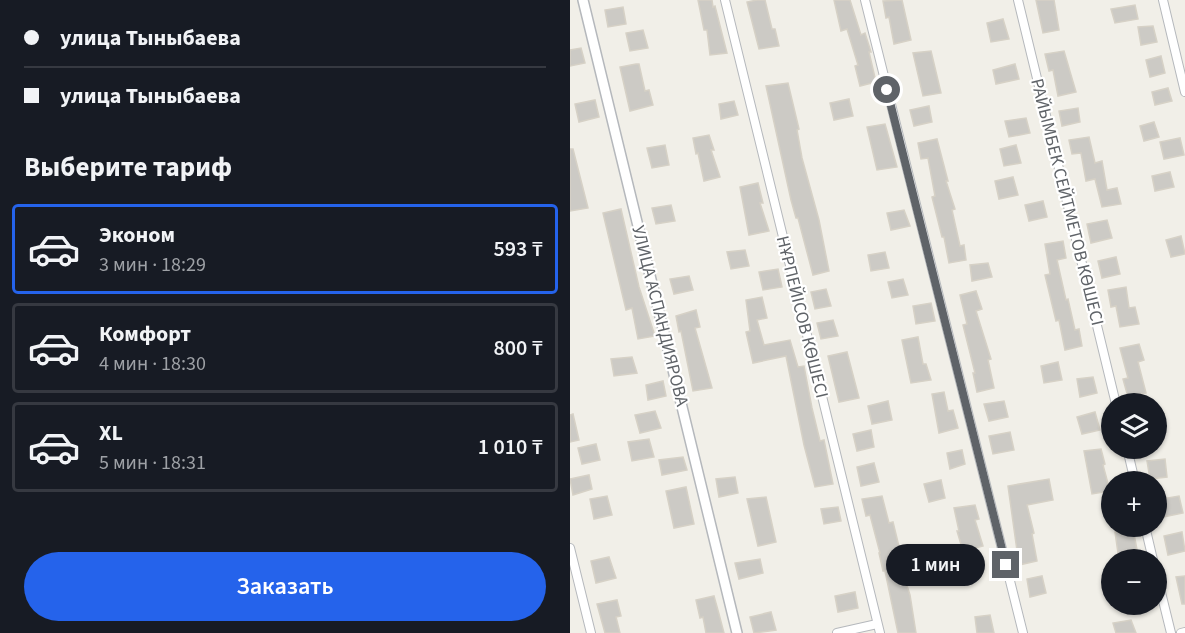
<!DOCTYPE html>
<html lang="ru">
<meta charset="utf-8">
<style>
:root{--surface:#171b24;--page:#242831;--text:#f1f3f6;--muted:#9ea1a6;--line:#363941;--accent:#2563eb}
body{margin:0;font-family:"Source Sans 3",sans-serif;background:var(--page);color:var(--text);height:100vh;display:flex;flex-direction:column;font-size:22px;white-space:nowrap}
*{box-sizing:border-box;margin:0}
p{font-size:20px;color:var(--muted)}
.icon{flex:none;width:33px;height:33px;fill:none;stroke:currentColor;stroke-width:2;stroke-linecap:round;stroke-linejoin:round}
.map{position:relative;flex:1;overflow:hidden}
.side{display:flex;flex-direction:column;background:var(--surface);width:570px}
.side>*{flex:none}
.hud{display:grid;align-content:center;height:132px;padding:0 24px;background:var(--surface)}
.buttons{position:absolute;left:531px;top:393px;display:grid;gap:12px}
.buttons a{display:grid;place-items:center;width:66px;height:66px;border-radius:50%;background:var(--surface);box-shadow:0 2px 4px #0004;font-size:30px}
.end{position:absolute;width:27px;height:27px;margin:-14px;border:8px solid #5f6368;background:#fff;box-shadow:0 0 0 3px #fff}
.from{border-radius:50%}
.bubble{position:absolute;height:42px;border-radius:21px;background:var(--surface);box-shadow:0 2px 4px #0004;font-size:20px;font-weight:600;line-height:42px;text-align:center}
.hud b{display:flex;align-items:center;gap:21px;height:57px;font-size:22px}
.hud b+b{border-top:2px solid var(--line)}
.hud i{width:15px;height:15px;background:var(--text)}
ul{padding:0;list-style:none}
li{display:flex;align-items:center;gap:18px;height:90px;margin:0 12px 9px;padding:0 12px;border:3px solid var(--line);border-radius:6px}
li div{flex:1}
li b{display:block;font-size:22px}
li em{font-style:normal;font-weight:600}
li.current{border-color:var(--accent)}
li>.icon{width:54px;height:54px;stroke-width:1.5}
h2{padding:0 24px;font-size:27px;line-height:72px}
.button{display:flex;gap:12px;margin-top:auto;padding:12px 24px}
.button a{flex:1;height:69px;border-radius:36px;background:var(--accent);color:#fff;font-size:24px;font-weight:600;line-height:69px;text-align:center}
main{display:flex;flex:1;min-height:0}
.map>svg:first-child{display:block}
.building{fill:#cccac5;stroke:#d6d1c6;stroke-width:1.5}
.lines{fill:none;stroke-linecap:round;stroke-linejoin:round}
.minor-casing{stroke:#b5b8bc;stroke-width:10}
.tertiary-casing{stroke:#b5b8bc;stroke-width:12}
.minor{stroke:#fff;stroke-width:8}
.tertiary{stroke:#fff;stroke-width:9}
.route{stroke:#5f6368;stroke-width:8}
.labels{text-anchor:middle;dominant-baseline:central;stroke-width:4.5;stroke-linejoin:round;paint-order:stroke}
.street-label{font-size:18px;fill:#5f6368;stroke:#fff}
</style>
<main>
<section class="side">
<div class="hud">
<b><i class="from"></i>улица Тыныбаева</b>
<b><i></i>улица Тыныбаева</b>
</div>
<h2>Выберите тариф</h2>
<ul>
<li class="current"><svg class="icon" aria-label="car" viewBox="0 0 24 24"><path d="M5 17H2v-5l4-1 3-4h7l3 4 3 1v5h-3M9 17h6M6 11h13"/><circle cx="7" cy="17" r="2"/><circle cx="17" cy="17" r="2"/></svg><div><b>Эконом</b><p>3 мин · 18:29</p></div><em>593 ₸</em></li>
<li><svg class="icon" aria-label="car" viewBox="0 0 24 24"><path d="M5 17H2v-5l4-1 3-4h7l3 4 3 1v5h-3M9 17h6M6 11h13"/><circle cx="7" cy="17" r="2"/><circle cx="17" cy="17" r="2"/></svg><div><b>Комфорт</b><p>4 мин · 18:30</p></div><em>800 ₸</em></li>
<li><svg class="icon" aria-label="car" viewBox="0 0 24 24"><path d="M5 17H2v-5l4-1 3-4h7l3 4 3 1v5h-3M9 17h6M6 11h13"/><circle cx="7" cy="17" r="2"/><circle cx="17" cy="17" r="2"/></svg><div><b>XL</b><p>5 мин · 18:31</p></div><em>1 010 ₸</em></li>
</ul>
<div class="button"><a>Заказать</a></div>
</section>
<div class="map">
<svg width="615" height="633" viewBox="0 0 615 633">
<rect width="100%" height="100%" fill="#f1efe8"/>
<g class="building">
<polygon points="128,0 142,0 143,7 145,6 157,53 140,55 137,30 134,30"/>
<polygon points="187,0 195,0 202,29 205,29 209,46 189,49 177,2"/>
<polygon points="264,0 280,0 291,35 295,33 301,52 299,52 306,82 290,86 285,66 288,65 277,29 271,31"/>
<polygon points="332,0 341,40 324,44 319,17 316,18 313,1"/>
<polygon points="466,0 484,0 489,30 473,33"/>
<polygon points="565,5 568,19 545,23 541,9"/>
<polygon points="53,7 56,24 38,27 35,10"/>
<polygon points="433,19 439,39 421,42 417,23"/>
<polygon points="583,26 587,42 571,45 568,27"/>
<polygon points="73,30 78,48 60,51 56,33"/>
<polygon points="11,48 15,63 0,66 0,50"/>
<polygon points="361,51 371,93 353,96 343,53"/>
<polygon points="494,51 506,92 488,96 483,70 479,71 475,54"/>
<polygon points="591,56 595,73 580,77 576,60"/>
<polygon points="66,64 69,64 75,91 79,90 83,105 60,111 50,67"/>
<polygon points="445,64 449,79 426,84 423,70"/>
<polygon points="218,83 229,129 227,130 232,158 249,220 259,271 243,275 228,218 226,218 221,200 196,86"/>
<polygon points="598,88 602,101 585,105 582,92"/>
<polygon points="279,99 283,116 264,120 260,103"/>
<polygon points="25,100 29,117 9,122 5,104"/>
<polygon points="164,101 168,115 151,119 149,104"/>
<polygon points="359,106 362,122 344,126 340,110"/>
<polygon points="508,108 510,122 492,126 489,111"/>
<polygon points="456,118 460,133 439,137 435,121"/>
<polygon points="584,122 589,137 574,141 570,126"/>
<polygon points="315,124 327,167 307,170 297,127"/>
<polygon points="139,135 144,150 141,150 150,177 134,181 128,153 126,154 123,138"/>
<polygon points="519,137 525,163 532,161 537,190 547,188 551,204 532,207 525,179 516,181 511,153 502,154 499,140"/>
<polygon points="610,138 614,155 594,159 590,142"/>
<polygon points="367,139 378,181 376,181 385,209 382,210 390,246 394,245 396,260 379,263 374,237 372,237 362,197 365,196 358,158 351,159 348,143"/>
<polygon points="95,145 99,165 82,168 77,148"/>
<polygon points="446,145 451,163 434,166 430,149"/>
<polygon points="0,149 3,149 18,208 0,211"/>
<polygon points="600,172 604,187 585,191 582,176"/>
<polygon points="443,177 448,195 429,199 425,181"/>
<polygon points="188,183 193,203 190,203 199,231 179,235 170,187"/>
<polygon points="473,201 477,217 459,221 455,205"/>
<polygon points="101,205 105,221 86,224 82,208"/>
<polygon points="51,209 69,287 85,336 68,339 62,308 56,310 33,213"/>
<polygon points="334,210 340,226 321,230 317,213"/>
<polygon points="537,220 542,238 521,243 517,224"/>
<polygon points="611,236 615,254 601,257 596,240"/>
<polygon points="493,241 496,258 487,260 496,300 498,299 505,330 509,329 512,346 495,350 489,320 486,321 475,275 480,274 475,244"/>
<polygon points="175,250 179,266 161,269 157,252"/>
<polygon points="315,252 319,268 301,271 298,255"/>
<polygon points="546,257 550,274 532,278 528,261"/>
<polygon points="418,263 422,277 402,281 400,265"/>
<polygon points="208,269 212,287 193,290 189,272"/>
<polygon points="119,276 123,290 104,294 100,279"/>
<polygon points="333,279 338,295 322,298 318,282"/>
<polygon points="556,287 559,308 565,307 569,324 550,327 546,306 541,307 538,290"/>
<polygon points="256,289 261,306 245,309 241,292"/>
<polygon points="406,291 412,309 406,311 421,359 418,360 424,388 407,392 403,373 405,373 393,325 397,324 390,295"/>
<polygon points="192,297 197,318 187,320 194,345 220,340 228,367 234,366 242,408 250,441 254,440 263,484 245,487 234,445 216,356 183,363 176,332 180,331 176,300"/>
<polygon points="361,303 365,321 346,324 343,306"/>
<polygon points="126,310 130,327 125,328 142,388 123,391 111,331 109,332 106,316"/>
<polygon points="263,320 268,336 251,339 247,323"/>
<polygon points="348,337 353,364 356,364 361,380 341,383 332,340"/>
<polygon points="569,344 574,360 568,362 576,393 558,397 553,379 558,378 550,348"/>
<polygon points="277,352 289,398 269,402 258,356"/>
<polygon points="62,357 67,373 44,376 41,359"/>
<polygon points="488,362 492,380 474,383 471,366"/>
<polygon points="523,377 527,393 510,397 507,379"/>
<polygon points="93,381 96,396 78,400 76,385"/>
<polygon points="374,392 378,411 383,410 388,428 369,433 362,394"/>
<polygon points="318,401 322,420 302,424 298,406"/>
<polygon points="434,401 438,417 419,421 414,404"/>
<polygon points="85,411 91,428 70,433 65,415"/>
<polygon points="525,412 530,430 512,434 507,417"/>
<polygon points="3,414 9,440 0,442 0,415"/>
<polygon points="301,430 304,447 287,451 283,434"/>
<polygon points="440,432 444,450 423,454 419,436"/>
<polygon points="79,439 84,457 62,461 58,442"/>
<polygon points="26,444 30,460 12,464 8,448"/>
<polygon points="531,449 535,464 533,465 540,491 522,494 514,451"/>
<polygon points="392,450 395,464 380,469 377,453"/>
<polygon points="113,457 117,470 92,475 89,460"/>
<polygon points="595,459 597,477 580,479 577,461"/>
<polygon points="304,463 309,482 291,486 287,467"/>
<polygon points="19,475 22,489 3,495 0,479"/>
<polygon points="165,477 168,493 149,497 146,479"/>
<polygon points="479,479 483,500 457,505 464,533 462,534 467,561 449,565 438,486"/>
<polygon points="371,480 375,498 359,502 354,484"/>
<polygon points="116,487 124,524 104,528 96,491"/>
<polygon points="37,496 42,515 24,519 20,499"/>
<polygon points="312,496 319,523 323,522 334,567 331,567 340,595 346,633 328,633 315,571 313,571 309,553 310,553 300,515 296,516 292,499"/>
<polygon points="609,496 613,513 593,517 591,499"/>
<polygon points="196,497 206,542 188,546 177,499"/>
<polygon points="405,505 409,519 405,520 413,546 393,551 387,531 389,531 384,508"/>
<polygon points="268,507 271,521 254,524 251,509"/>
<polygon points="563,529 569,560 549,560 545,532"/>
<polygon points="612,532 615,551 598,555 594,536"/>
<polygon points="39,557 46,578 26,583 21,561"/>
<polygon points="190,559 193,573 169,579 165,563"/>
<polygon points="472,576 476,593 460,597 457,579"/>
<polygon points="615,576 615,604 612,604 606,577"/>
<polygon points="285,592 288,608 268,612 265,596"/>
<polygon points="144,596 149,614 154,633 136,633 133,617 130,618 126,600"/>
<polygon points="47,600 51,616 46,617 50,633 35,633 27,604"/>
<polygon points="201,612 206,630 184,633 180,617"/>
<polygon points="420,615 424,633 407,633 405,617"/>
<polygon points="561,620 566,633 546,633 543,623"/>
</g>
<g class="lines">
<g class="minor-casing">
<g id="minor">
<polyline points="155,0 310,633"/>
<polyline points="295,0 453,633"/>
<polyline points="448,0 546,404"/>
<polyline points="593,0 615,92"/>
<polyline points="557,448 565,482"/>
<polyline points="575,526 583,560"/>
<polyline points="0,548 21,633"/>
<polyline points="586,572 601,633"/>
<polyline points="267,633 307,624"/>
<polyline points="611,633 615,632"/>
</g>
</g>
<g class="tertiary-casing">
<polyline id="tertiary" points="13,0 167,633"/>
</g>
<use href="#minor" class="minor"/>
<use href="#tertiary" class="tertiary"/>
</g>
<g class="lines">
<polyline class="route" points="317,90 436,565"/>
</g>
<g class="labels">
<g class="street-label">
<text transform="translate(497 202) rotate(76)">РАЙЫМБЕК СЕЙТМЕТОВ КӨШЕСІ</text>
<text transform="translate(90 316) rotate(76)">УЛИЦА АСПАНДИЯРОВА</text>
<text transform="translate(232 317) rotate(76)">НҰРПЕЙІСОВ КӨШЕСІ</text>
</g>
</g>
</svg>
<div class="buttons">
<a><svg class="icon" aria-label="layers" viewBox="0 0 24 24"><path d="M12 4l9 5-9 5-9-5zM3 14l9 5 9-5"/></svg></a>
<a>+</a>
<a>−</a>
</div>
<i class="end from" style="left:317px;top:90px"></i>
<i class="end" style="left:436px;top:565px"></i>
<div class="bubble" style="left:316px;top:544px;width:99px">1 мин</div>
</div>
</main>
